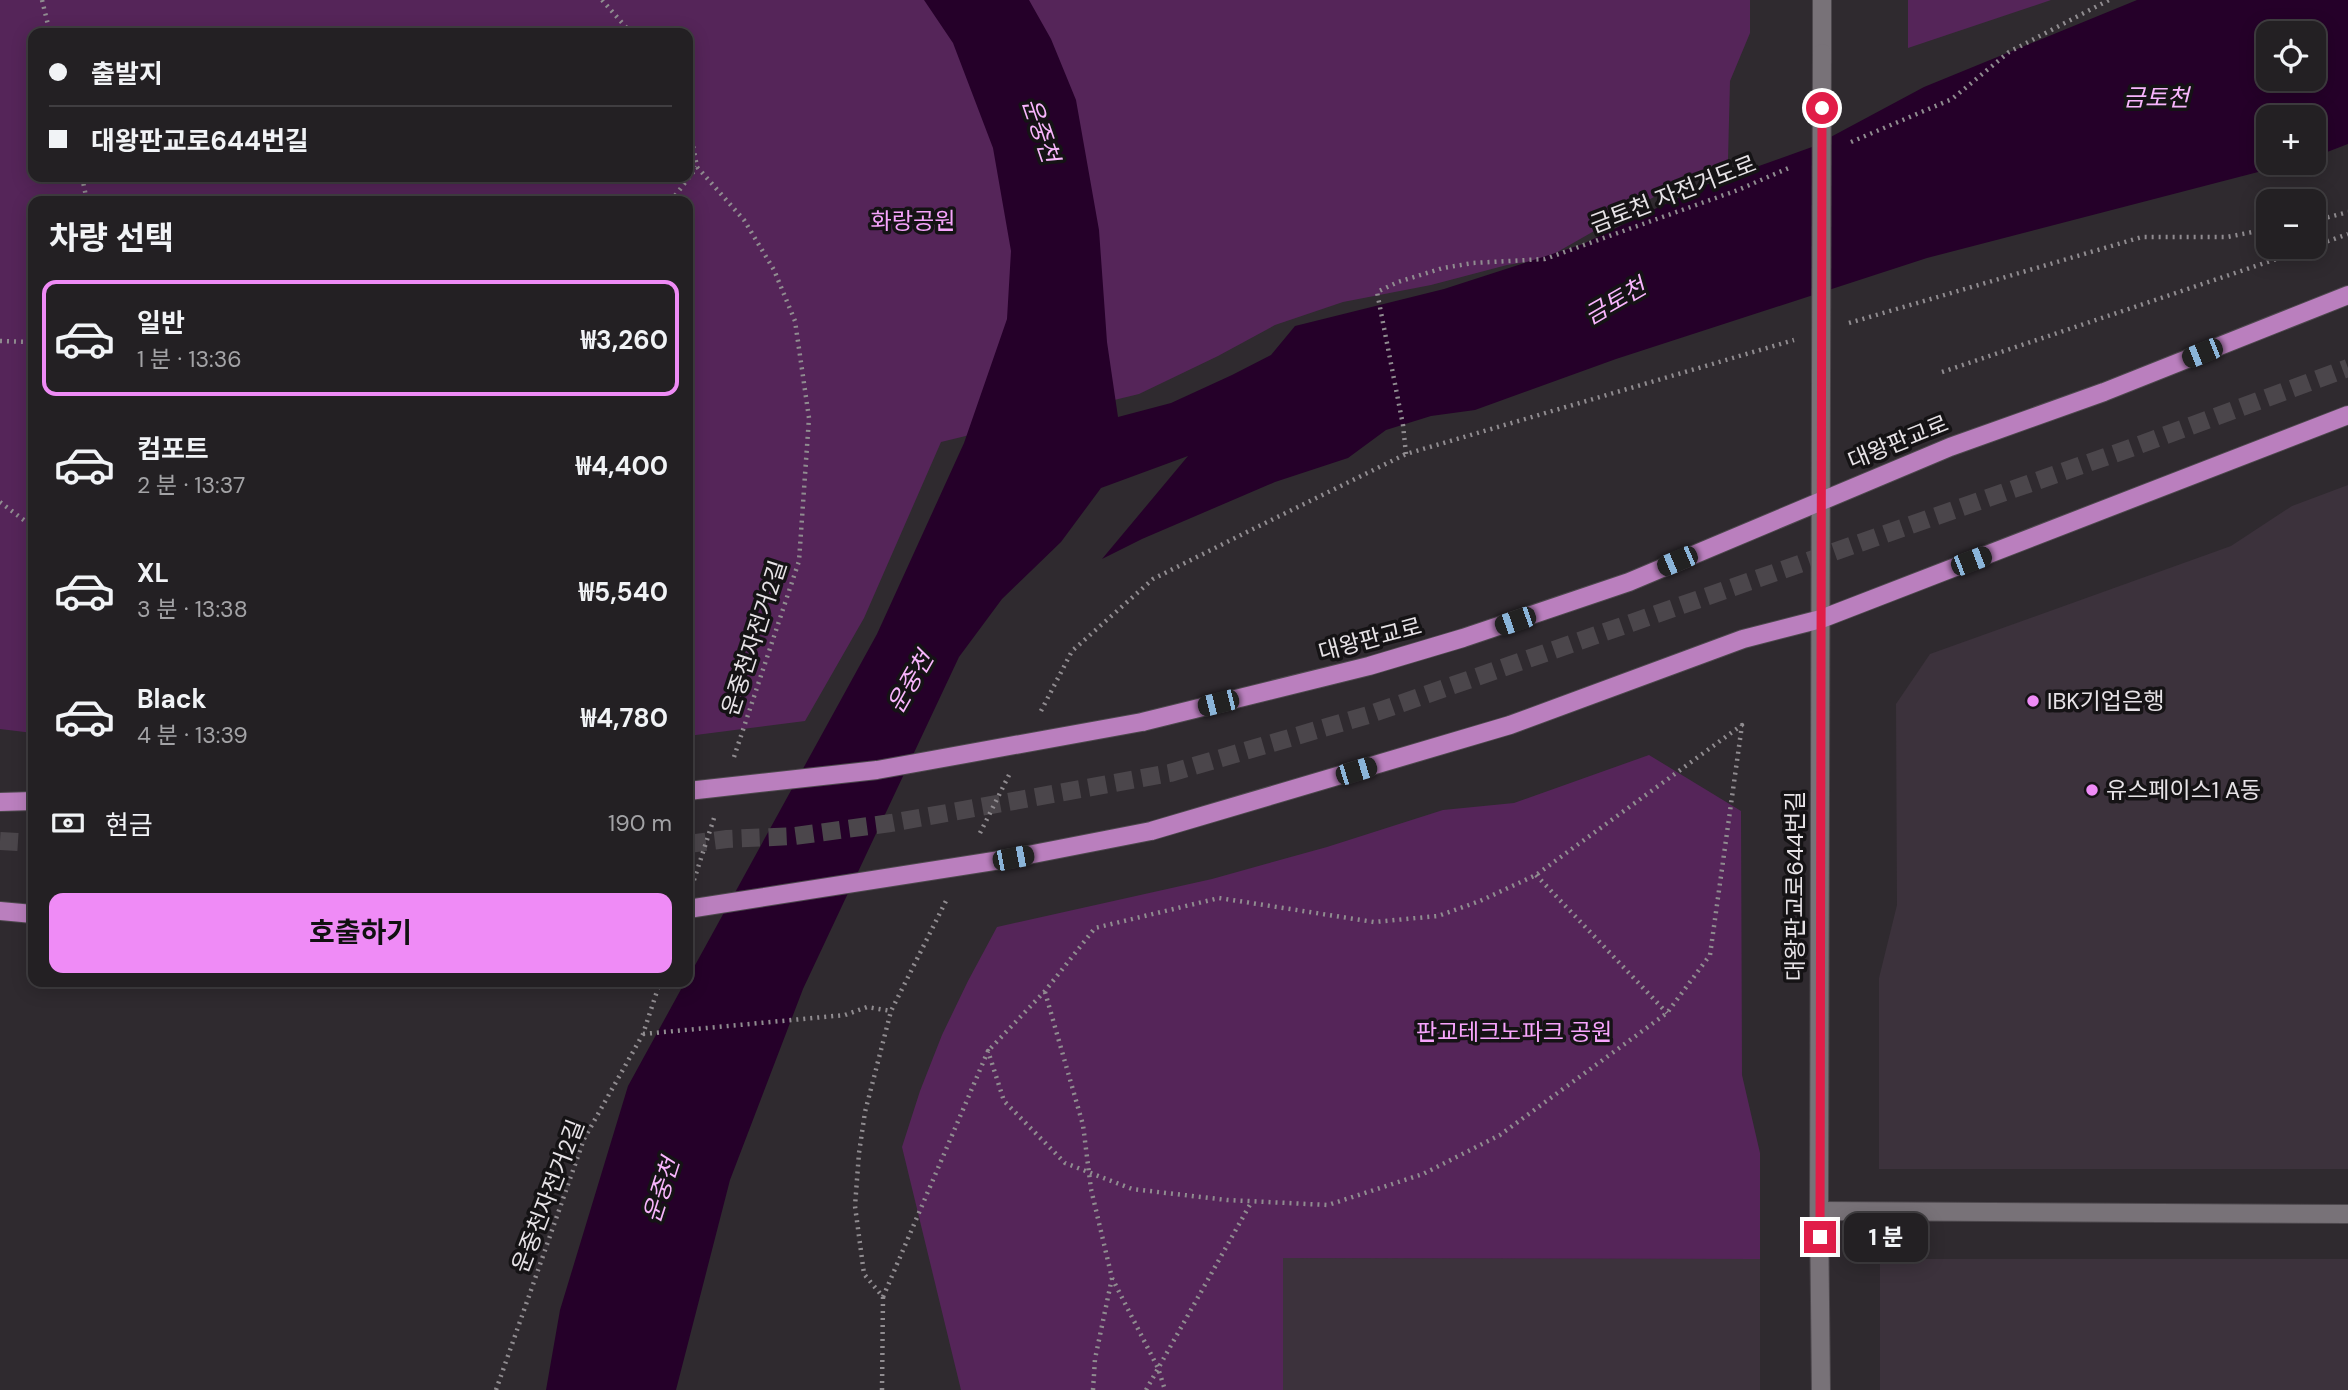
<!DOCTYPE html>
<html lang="ko">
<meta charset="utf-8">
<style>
:root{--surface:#232023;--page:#2b282b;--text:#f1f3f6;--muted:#a3a3a6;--line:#403e41;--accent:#ef8bf6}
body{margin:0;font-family:"DM Sans","Noto Sans KR",sans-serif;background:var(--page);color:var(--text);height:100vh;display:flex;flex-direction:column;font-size:26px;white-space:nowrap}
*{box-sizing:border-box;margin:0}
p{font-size:23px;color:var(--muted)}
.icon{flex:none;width:38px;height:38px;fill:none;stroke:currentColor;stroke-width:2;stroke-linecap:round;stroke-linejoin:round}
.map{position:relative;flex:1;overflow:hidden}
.panel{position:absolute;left:28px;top:196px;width:665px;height:791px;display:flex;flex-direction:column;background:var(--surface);border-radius:14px;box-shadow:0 4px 18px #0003,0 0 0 2px var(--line)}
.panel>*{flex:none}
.hud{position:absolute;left:28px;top:28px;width:665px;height:154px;border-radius:14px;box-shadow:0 4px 18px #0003,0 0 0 2px var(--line);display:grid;align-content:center;height:154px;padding:0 21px;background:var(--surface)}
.buttons{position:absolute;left:2256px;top:21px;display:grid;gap:14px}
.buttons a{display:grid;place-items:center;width:70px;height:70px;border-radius:14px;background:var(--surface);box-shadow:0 4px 18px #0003,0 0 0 2px var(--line);font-size:35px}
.end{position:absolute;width:32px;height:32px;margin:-16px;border:9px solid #e11d48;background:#fff;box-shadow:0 0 0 4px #fff}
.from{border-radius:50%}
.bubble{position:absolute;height:49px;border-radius:14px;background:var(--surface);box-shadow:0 4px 18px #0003,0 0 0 2px var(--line);font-size:23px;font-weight:700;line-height:49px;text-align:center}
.car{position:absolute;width:21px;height:42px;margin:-21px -10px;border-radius:9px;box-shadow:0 0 5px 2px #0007;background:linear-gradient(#222 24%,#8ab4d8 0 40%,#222 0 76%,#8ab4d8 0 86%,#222 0)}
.hud b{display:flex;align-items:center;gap:24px;height:66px;font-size:26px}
.hud b+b{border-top:2px solid var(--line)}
.hud i{width:18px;height:18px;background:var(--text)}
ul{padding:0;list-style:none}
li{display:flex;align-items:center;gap:21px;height:116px;margin:0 14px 10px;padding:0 7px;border:4px solid transparent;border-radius:14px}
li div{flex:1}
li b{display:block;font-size:26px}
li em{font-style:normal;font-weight:700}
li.active{border-color:var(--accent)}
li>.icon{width:63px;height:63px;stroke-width:1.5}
h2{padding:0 21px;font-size:32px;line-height:84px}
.pay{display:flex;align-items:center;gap:18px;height:77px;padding:0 21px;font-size:26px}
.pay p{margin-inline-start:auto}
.primary-button{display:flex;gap:14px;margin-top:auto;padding:14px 21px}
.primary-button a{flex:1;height:80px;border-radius:14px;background:var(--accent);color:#111;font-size:28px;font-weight:700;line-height:80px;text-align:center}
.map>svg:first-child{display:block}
.built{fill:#3c323c}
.green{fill:#552559;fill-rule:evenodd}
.water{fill:#250029;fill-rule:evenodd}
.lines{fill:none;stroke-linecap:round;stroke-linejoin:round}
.primary-tunnel{stroke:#4b464b;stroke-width:18;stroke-dasharray:18 9;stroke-linecap:butt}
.pedestrian-casing{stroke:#4d484d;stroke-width:20}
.tertiary-casing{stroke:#4d484d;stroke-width:20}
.primary-casing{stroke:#4d484d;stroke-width:20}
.path{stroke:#908c90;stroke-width:4.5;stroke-dasharray:2 5;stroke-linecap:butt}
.pedestrian{stroke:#787278;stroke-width:18}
.tertiary{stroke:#787278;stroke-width:18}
.primary{stroke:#ba7fbe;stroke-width:18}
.tertiary-bridge-casing{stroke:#4d484d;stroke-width:20;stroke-linecap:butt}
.primary-bridge-casing{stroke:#4d484d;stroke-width:20;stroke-linecap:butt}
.tertiary-bridge{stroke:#787278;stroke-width:18}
.primary-bridge{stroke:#ba7fbe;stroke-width:18}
.route{stroke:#e11d48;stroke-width:9}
.poi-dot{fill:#ef8bf6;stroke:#151315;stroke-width:2.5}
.labels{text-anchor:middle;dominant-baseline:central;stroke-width:7;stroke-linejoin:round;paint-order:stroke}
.street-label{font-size:23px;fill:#e7e3e7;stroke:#151315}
.park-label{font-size:23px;fill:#f7a4fc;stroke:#151315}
.poi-label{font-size:23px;fill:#e7e3e7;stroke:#151315;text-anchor:start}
.water-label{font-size:24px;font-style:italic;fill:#f8b5fc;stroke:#151315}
</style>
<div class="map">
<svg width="2348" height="1390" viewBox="0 0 2348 1390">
<rect width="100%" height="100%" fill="#2f2a2f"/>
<g class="built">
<polygon points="2348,485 2348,1169 1879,1169 1879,978 1897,905 1896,704 1930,654 2231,546 2292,506"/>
<polygon points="1283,1258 1760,1259 1760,1390 1283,1390"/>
<rect x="1880" y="1259" width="468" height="131"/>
</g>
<g class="green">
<path d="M 0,0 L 1750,0 L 1750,33 L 1730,81 L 1728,160 L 1689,177 L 1545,259 L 1507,265 L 1431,285 L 1343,302 L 1275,325 L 1218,356 L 1139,394 L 941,442 L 864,618 L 805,721 L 688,736 L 688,201 L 33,201 L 33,733 L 0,729 ZM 33,33 L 688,33 L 688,177 L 33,177 Z"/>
<polygon points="1908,0 2051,0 1908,48"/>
<polygon points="1649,755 1741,811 1742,1075 1760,1153 1760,1259 1283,1258 1283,1390 961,1390 902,1147 920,1091 942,1035 968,981 997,927 1212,879 1327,847 1443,810 1514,803"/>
</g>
<path class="water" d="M 924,0 L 1029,0 L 1051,39 L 1076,100 L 1099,230 L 1107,342 L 1118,417 L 1171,403 L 1232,375 L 1271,355 L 1295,326 L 1444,289 L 1583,244 L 1700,187 L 1812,147 L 1924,87 L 2137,0 L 2348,0 L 2348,144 L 2314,157 L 2314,117 L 2268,117 L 2268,163 L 2293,163 L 1927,258 L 1616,359 L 1475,410 L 1431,416 L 1386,430 L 1348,458 L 1275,482 L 1142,539 L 1102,559 L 1188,456 L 1101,488 L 1061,542 L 1002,599 L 959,657 L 803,989 L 764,1091 L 730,1180 L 676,1390 L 546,1390 L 560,1310 L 628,1086 L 685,982 L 688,982 L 688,978 L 877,634 L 964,443 L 1007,319 L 1011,251 L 993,148 L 953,43 ZM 2268,33 L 2314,33 L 2314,79 L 2268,79 Z"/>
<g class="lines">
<g class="primary-tunnel">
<polyline points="0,841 33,843"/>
<polyline points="688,844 727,839 795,836 891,823 1170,773 1368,715 2128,449 2348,368"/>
</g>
<g class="pedestrian-casing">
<polyline id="pedestrian" points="1819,1211 2348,1214"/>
</g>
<g class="tertiary-casing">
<g id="tertiary">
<polyline points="1822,53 1822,0"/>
<polyline points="1821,381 1819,1211 1821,1390"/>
</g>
</g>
<g class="primary-casing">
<g id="primary">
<polyline points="1142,722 1369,666 1463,638 1629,582 1950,447 2104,392 2348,295"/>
<polyline points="0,802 33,801"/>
<polyline points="1151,831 1510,725 1743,639 1821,619 2348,415"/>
<polyline points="0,911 33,914"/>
</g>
</g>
<g class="path">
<polyline points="42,0 50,33"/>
<polyline points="602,0 631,33"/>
<polyline points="688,119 697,167 744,220 774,270 795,321 809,418 799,561 734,757"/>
<polyline points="1851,142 1952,99 2009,52 2109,0"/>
<polyline points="82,177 87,201"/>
<polyline points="671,201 697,167"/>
<polyline points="2314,221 2348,212"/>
<polyline points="2314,246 2348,234"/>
<polyline points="1849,323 2142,237 2227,237 2268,229"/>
<polyline points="0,341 29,342"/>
<polyline points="1942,372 2312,247"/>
<polyline points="1406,454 1403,425 1377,292 1398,282 1443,268 1473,263 1545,259 1738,190 1791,167"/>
<polyline points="0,502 33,527"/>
<polyline points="1041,711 1072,651 1153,579 1251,530 1406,454 1794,340"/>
<polyline points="980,833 1009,775"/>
<polyline points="1536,875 1667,1013"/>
<polyline points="694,880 715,815"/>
<polyline points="1045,992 1083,1125 1091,1189 1112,1278 1158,1368 1165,1390"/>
<polyline points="643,1034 845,1015 867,1007 891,1011"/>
<polyline points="883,1297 988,1051 1004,1101 1065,1163 1132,1189 1227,1200 1328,1205 1423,1174 1500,1135 1667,1013 1710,955 1742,725 1536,875 1480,901 1438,916 1374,922 1219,898 1095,928 1045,991 988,1051"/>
<polyline points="496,1390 584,1139 643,1034 660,982"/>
<polyline points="882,1390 883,1297 864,1274 855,1206 859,1153 865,1112 891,1011 948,897"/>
<polyline points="1093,1390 1095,1359 1112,1278"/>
<polyline points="1146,1390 1252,1201"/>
</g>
<use href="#pedestrian" class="pedestrian"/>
<use href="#tertiary" class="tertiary"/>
<use href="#primary" class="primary"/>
<g class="tertiary-bridge-casing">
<polyline id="tertiary-bridge" points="1821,381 1822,53"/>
</g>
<g class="primary-bridge-casing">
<g id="primary-bridge">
<polyline points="688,791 877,770 1142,722"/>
<polyline points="688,909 1013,858 1151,831"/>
</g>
</g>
<use href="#tertiary-bridge" class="tertiary-bridge"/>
<use href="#primary-bridge" class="primary-bridge"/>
</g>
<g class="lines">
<polyline class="route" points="1820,1237 1822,108"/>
</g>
<g class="poi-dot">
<circle cx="2033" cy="701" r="7"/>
<circle cx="2092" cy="790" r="7"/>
</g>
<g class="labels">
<g class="street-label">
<text transform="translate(1673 194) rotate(-21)">금토천 자전거도로</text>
<text transform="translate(1898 442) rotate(-22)">대왕판교로</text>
<text transform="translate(754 638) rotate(-72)">운중천자전거2길</text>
<text transform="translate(1370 639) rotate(-15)">대왕판교로</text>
<text transform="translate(1795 886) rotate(-90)">대왕판교로644번길</text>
<text transform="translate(548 1196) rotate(-69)">운중천자전거2길</text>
</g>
<g class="park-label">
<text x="913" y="221">화랑공원</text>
<text x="1514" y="1032">판교테크노파크 공원</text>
</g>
<g class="poi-label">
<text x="2047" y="701">IBK기업은행</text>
<text x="2106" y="790">유스페이스1 A동</text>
</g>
<g class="water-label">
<text x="2156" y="97">금토천</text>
<text transform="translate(1041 130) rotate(71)">운중천</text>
<text transform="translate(1615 301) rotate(-30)">금토천</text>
<text transform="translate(910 682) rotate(-60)">운중천</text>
<text transform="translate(661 1190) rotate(-72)">운중천</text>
</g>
</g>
</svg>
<div class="buttons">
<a><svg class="icon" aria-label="locate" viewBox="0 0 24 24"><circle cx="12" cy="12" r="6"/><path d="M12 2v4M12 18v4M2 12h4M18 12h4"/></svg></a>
<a>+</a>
<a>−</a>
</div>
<i class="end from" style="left:1822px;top:108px"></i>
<i class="end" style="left:1820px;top:1237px"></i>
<div class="bubble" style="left:1844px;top:1213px;width:84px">1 분</div>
<i class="car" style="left:2202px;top:353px;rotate:248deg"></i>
<i class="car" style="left:1677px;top:561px;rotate:247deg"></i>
<i class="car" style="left:1971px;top:561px;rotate:69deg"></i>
<i class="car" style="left:1515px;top:621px;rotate:251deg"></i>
<i class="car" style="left:1218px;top:703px;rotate:256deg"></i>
<i class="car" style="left:1356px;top:771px;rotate:73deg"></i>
<i class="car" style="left:1013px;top:858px;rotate:79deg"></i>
<div class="hud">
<b><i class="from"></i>출발지</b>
<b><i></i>대왕판교로644번길</b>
</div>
<section class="panel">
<h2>차량 선택</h2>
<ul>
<li class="active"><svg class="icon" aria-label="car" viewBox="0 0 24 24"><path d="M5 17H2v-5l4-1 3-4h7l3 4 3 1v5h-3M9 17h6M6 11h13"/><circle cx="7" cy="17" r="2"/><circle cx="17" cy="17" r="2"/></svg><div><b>일반</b><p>1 분 · 13:36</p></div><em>₩3,260</em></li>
<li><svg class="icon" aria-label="car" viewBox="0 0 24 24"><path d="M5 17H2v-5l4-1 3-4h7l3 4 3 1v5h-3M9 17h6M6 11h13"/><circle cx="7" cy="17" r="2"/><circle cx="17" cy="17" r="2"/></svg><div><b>컴포트</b><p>2 분 · 13:37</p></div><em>₩4,400</em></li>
<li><svg class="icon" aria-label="car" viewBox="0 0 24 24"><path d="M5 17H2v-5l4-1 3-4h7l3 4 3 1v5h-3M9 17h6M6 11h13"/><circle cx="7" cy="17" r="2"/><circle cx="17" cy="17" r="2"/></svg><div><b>XL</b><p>3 분 · 13:38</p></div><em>₩5,540</em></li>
<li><svg class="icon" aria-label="car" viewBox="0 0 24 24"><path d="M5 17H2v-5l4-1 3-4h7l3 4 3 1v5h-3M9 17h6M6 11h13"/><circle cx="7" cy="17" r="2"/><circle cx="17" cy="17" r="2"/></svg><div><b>Black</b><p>4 분 · 13:39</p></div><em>₩4,780</em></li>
</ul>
<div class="pay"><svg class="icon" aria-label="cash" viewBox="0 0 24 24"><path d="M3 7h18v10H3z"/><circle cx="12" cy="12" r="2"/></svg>현금<p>190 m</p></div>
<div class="primary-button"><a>호출하기</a></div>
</section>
</div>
